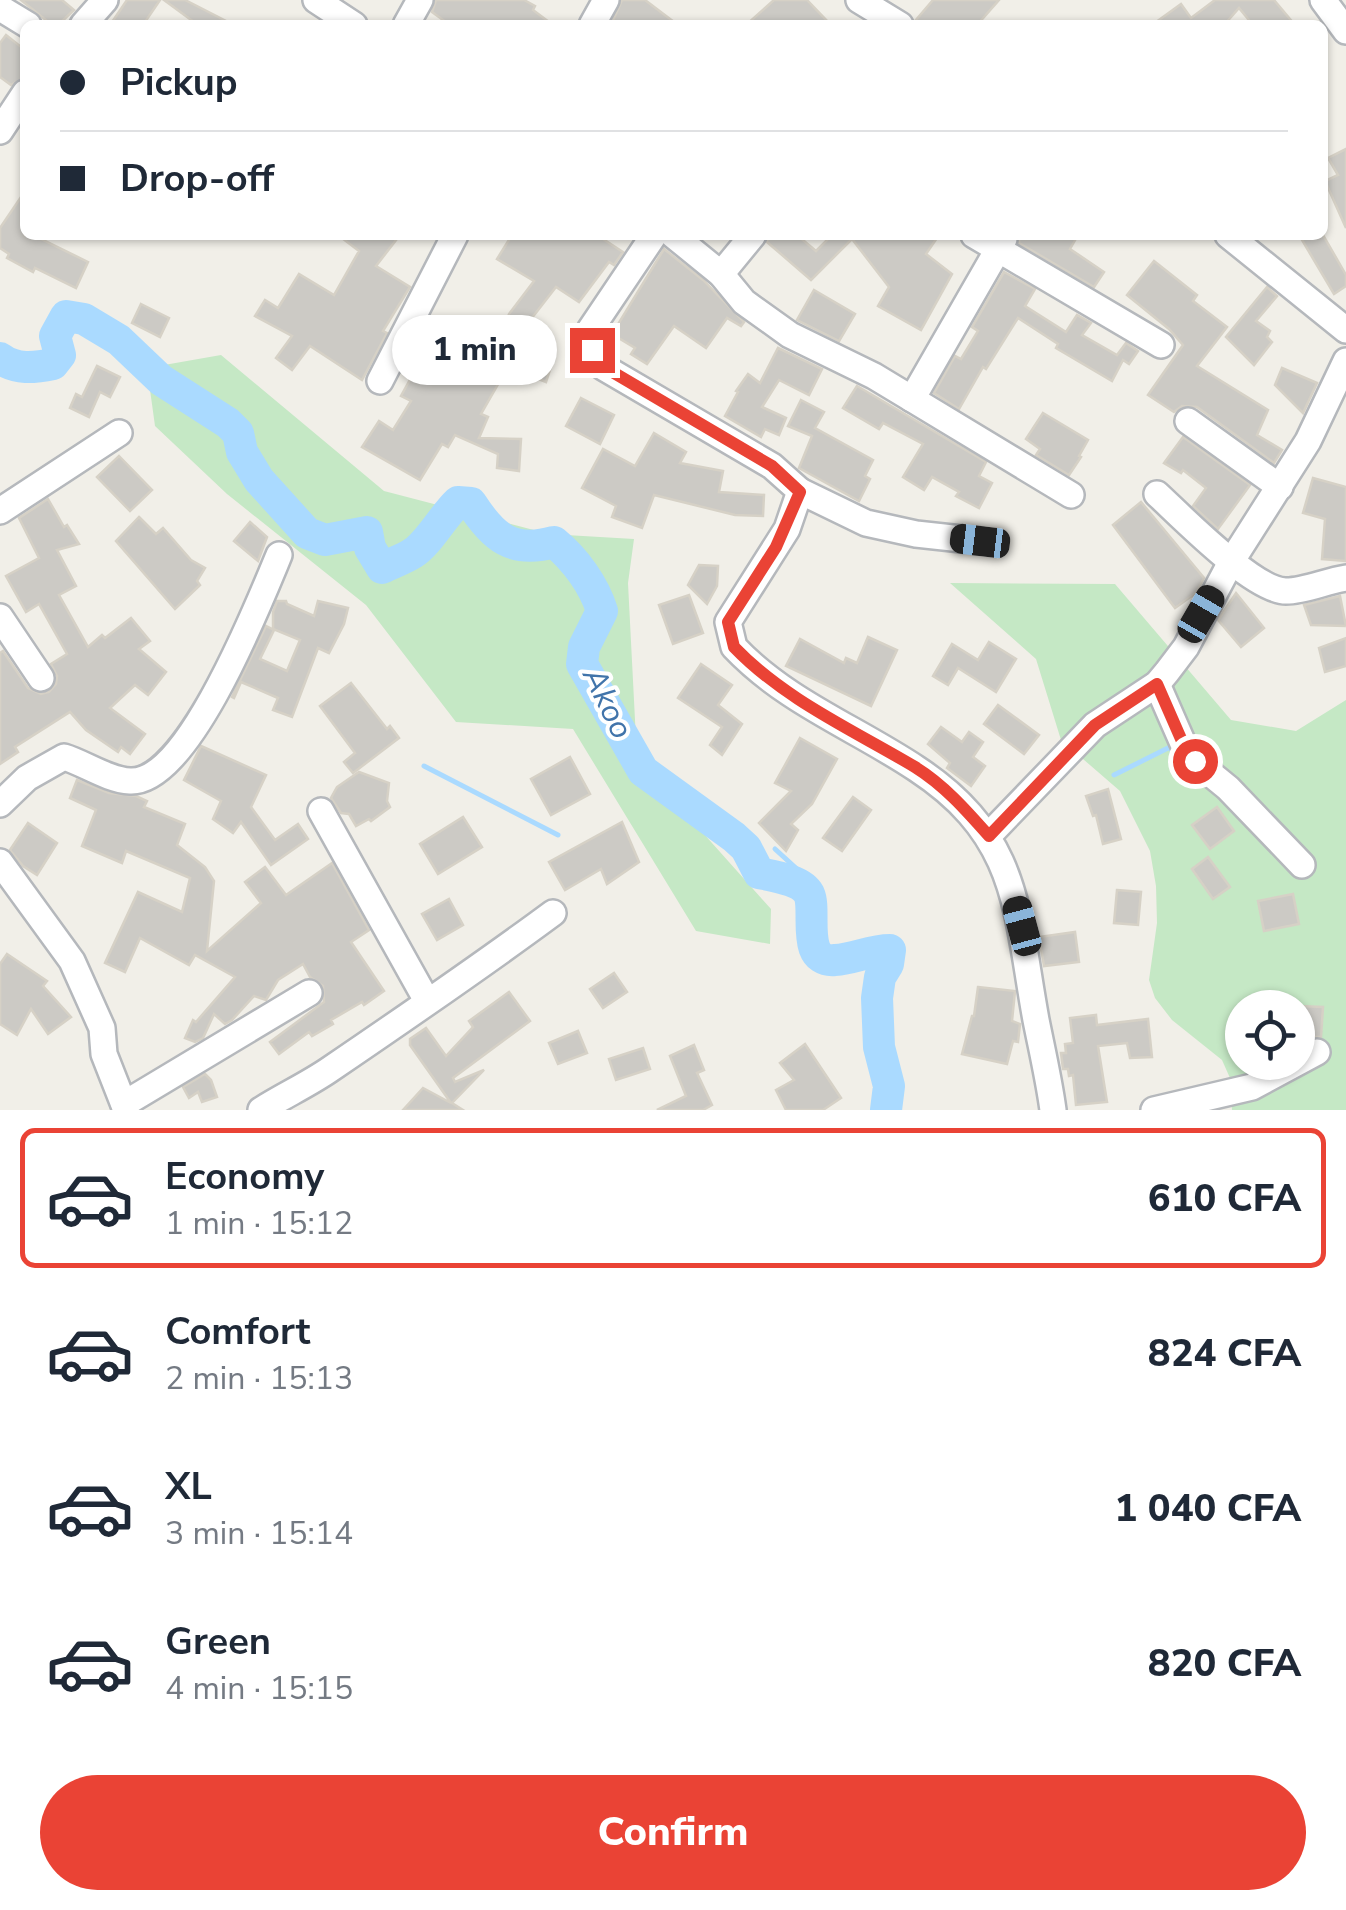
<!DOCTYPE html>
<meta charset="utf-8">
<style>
:root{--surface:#fff;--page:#f2f2f3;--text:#1f2937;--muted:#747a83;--line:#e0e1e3;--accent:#ea4335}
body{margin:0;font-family:"Nunito Sans",sans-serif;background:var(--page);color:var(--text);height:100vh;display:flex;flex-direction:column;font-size:38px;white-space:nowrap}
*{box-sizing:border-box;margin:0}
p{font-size:32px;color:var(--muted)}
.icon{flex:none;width:55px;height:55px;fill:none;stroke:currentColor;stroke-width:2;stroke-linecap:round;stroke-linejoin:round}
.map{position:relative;height:1110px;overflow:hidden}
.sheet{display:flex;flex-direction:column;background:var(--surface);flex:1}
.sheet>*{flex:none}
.top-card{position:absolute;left:20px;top:20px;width:1308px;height:220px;border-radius:15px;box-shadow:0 2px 8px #0004;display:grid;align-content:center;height:220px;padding:0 40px;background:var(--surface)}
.tools{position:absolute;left:1225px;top:990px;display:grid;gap:20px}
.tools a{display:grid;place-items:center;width:90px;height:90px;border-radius:50%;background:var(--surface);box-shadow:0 2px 8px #0004;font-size:50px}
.end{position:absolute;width:45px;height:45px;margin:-22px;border:12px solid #ea4335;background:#fff;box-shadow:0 0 0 5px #fff}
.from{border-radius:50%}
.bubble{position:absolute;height:70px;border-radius:35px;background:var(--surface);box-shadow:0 2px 8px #0004;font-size:32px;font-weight:800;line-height:70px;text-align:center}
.car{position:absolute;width:30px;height:60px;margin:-30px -15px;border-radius:12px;box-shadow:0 0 8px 2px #0007;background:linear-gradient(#222 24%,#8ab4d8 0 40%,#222 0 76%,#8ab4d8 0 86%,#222 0)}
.top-card b{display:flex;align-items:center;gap:35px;height:95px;font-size:38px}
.top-card b+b{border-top:2px solid var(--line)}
.top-card i{width:25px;height:25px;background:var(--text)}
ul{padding:18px 0 0;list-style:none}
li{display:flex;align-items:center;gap:30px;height:140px;margin:0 20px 15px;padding:0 20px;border:5px solid transparent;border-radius:15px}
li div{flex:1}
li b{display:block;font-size:38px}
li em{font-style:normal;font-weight:800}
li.current{border-color:var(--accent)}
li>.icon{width:90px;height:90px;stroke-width:1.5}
.action{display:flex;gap:20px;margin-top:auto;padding:20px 40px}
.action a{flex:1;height:115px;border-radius:60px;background:var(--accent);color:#fff;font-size:40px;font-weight:800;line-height:115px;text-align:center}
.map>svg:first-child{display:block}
.green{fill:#c5e8c5;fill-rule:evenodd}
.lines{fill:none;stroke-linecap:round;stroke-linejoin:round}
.stream{stroke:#aadaff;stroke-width:5}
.river{stroke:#aadaff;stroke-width:32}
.building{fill:#cccac5;stroke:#d6d1c6;stroke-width:2.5}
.minor-casing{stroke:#b5b8bc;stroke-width:30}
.minor{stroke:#fff;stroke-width:25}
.route{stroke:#ea4335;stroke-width:12}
.labels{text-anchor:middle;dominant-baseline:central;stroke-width:8;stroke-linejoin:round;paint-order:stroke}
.water-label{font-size:32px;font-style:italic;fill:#4174aa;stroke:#fff}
</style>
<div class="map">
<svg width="1346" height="1110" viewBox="0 0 1346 1110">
<rect width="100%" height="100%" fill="#f1efe8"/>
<g class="green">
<polygon points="221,355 384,491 549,534 634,539 628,583 637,759 771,909 770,944 696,931 573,729 456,722 366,605 227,494 155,426 147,368"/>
<path d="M 950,583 L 1115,584 L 1231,720 L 1296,731 L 1346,700 L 1346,1110 L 1232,1110 L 1230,1078 L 1222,1060 L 1172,1020 L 1155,998 L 1149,980 L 1157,923 L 1156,886 L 1150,851 L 1120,791 L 1061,740 L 1036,659 ZM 1242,1008 L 1298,1008 L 1298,1062 L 1242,1062 Z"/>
</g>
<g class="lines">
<g class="stream">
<polyline points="424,766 558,835"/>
<polyline points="1114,775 1170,747 1180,765"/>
<polyline points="775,849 809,880 805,889"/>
</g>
<path class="river" d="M 0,358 C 16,370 34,368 53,364 L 60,355 L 55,336 L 66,316 L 84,319 L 119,340 L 161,380 L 228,423 L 238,433 L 242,452 L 259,480 L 307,533 L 325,540 L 367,532 L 370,548 L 382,568 C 392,563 404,559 413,553 C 428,544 443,516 458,502 L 471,503 C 493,537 512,554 554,542 C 575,559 594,585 602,611 L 584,647 L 582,664 L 643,771 L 734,837 L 746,848 L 759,873 C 773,876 802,880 809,894 C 817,911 800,963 835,960 C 854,959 870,950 890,950 L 888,964 L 880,977 L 877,998 L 879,1047 L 889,1086 L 886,1110"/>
</g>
<g class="building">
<polygon points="21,0 62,0 74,10 58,25 52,25"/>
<polygon points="127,0 160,0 143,25 110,25"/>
<polygon points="164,0 185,0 234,25 198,25"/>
<polygon points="436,0 524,0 535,6 533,10 553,25 450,25 432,12"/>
<polygon points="622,0 645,0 678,25 611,25"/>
<polygon points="774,0 807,0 831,25 746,25"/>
<polygon points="933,0 999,0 977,25 916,25 915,21"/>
<polygon points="1215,0 1274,0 1295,25 1253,25 1239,8 1224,25 1152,25 1181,4 1191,18"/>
<polygon points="6,35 25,50 25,77 11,85 0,77 0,43"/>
<polygon points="1346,149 1346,228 1325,181 1338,175 1328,158"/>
<polygon points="25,191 25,235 33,235 88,262 76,288 35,268 33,272 7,258 9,254 0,248 0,228"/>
<polygon points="338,235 400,235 376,266 410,287 383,331 387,333 362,380 310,346 292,370 276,358 292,336 255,316 265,300 278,308 299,274 334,295 359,251"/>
<polygon points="512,235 597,235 623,252 614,265 609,262 579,302 556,287 521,332 554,358 546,382 508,367 481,414 488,417 479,438 521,439 519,471 497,468 498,454 455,435 448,447 442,444 420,480 362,447 379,421 393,430 411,401 401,396 418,365 436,374 451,346 470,355 483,335 500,341 509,314 534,281 497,259"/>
<polygon points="769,235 797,235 816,251 832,235 939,235 926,254 952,274 921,330 878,306 889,287 852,239 811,280 767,242"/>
<polygon points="1019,235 1078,235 1070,249 1104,272 1094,287 1019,243"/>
<polygon points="1310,235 1323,235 1346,275 1346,286 1334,294 1302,240"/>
<polygon points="664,249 703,280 744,322 741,326 727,318 706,348 674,326 647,364 631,354 635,348 612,334"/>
<polygon points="1154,261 1197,295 1193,301 1227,327 1197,366 1268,410 1257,435 1282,450 1274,463 1197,407 1182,406 1174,412 1148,395 1183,345 1169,329 1127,295"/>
<polygon points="1004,272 1035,289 1025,306 1066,332 1077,315 1091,323 1082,335 1117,355 1126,343 1138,351 1129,364 1123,360 1112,381 1056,348 1058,344 1018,318 986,369 983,367 959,409 934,393 955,356 961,359 978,331 972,327"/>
<polygon points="1267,287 1277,296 1256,321 1270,331 1267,337 1272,342 1254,365 1226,337"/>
<polygon points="814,290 855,314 839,341 797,320"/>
<polygon points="141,304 169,318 160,337 132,323"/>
<polygon points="778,348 822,369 809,395 779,380 762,407 786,418 779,435 765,429 761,437 725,416 738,392 736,391 748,374 760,383"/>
<polygon points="97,366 120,377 110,397 100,392 89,417 70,408 76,394 82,397"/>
<polygon points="1282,368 1317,383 1303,413 1275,385"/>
<polygon points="857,386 986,462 979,476 992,483 979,508 956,496 959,492 932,477 924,490 903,477 923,444 883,423 879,429 843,408"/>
<polygon points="581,398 614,415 600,444 566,426"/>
<polygon points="801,400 824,412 815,428 873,460 865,476 870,479 859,501 799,468 812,436 788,426"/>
<polygon points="1043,413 1088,440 1079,456 1081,457 1069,475 1036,455 1040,449 1026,439"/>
<polygon points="654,433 686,452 680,463 723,471 719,492 764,495 763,516 735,515 654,495 642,528 612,517 616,506 582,488 603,449 635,466"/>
<polygon points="1183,437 1250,485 1218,529 1193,506 1206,488 1183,470 1181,473 1164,463"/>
<polygon points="119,456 152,490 130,511 97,477"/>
<polygon points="1313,478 1346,487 1346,561 1322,559 1325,519 1303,513"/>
<polygon points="48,499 64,527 67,525 79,544 57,550 76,586 59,595 88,647 102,635 105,638 131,618 150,641 139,649 166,672 148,695 135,685 110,708 145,734 130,754 121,747 118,752 86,730 70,712 15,747 18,752 0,764 0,653 3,651 28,688 41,694 49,692 56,684 57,676 51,664 67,654 39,604 26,612 6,576 39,558 19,518"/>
<polygon points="1141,502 1204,578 1196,593 1175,608 1113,525"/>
<polygon points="139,517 156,534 163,528 191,560 205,568 197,581 200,585 175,609 116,541"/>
<polygon points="250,522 267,537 258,561 234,541"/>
<polygon points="699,565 718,566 717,586 707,604 688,585"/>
<polygon points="1236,593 1264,628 1241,647 1218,620"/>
<polygon points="689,595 703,633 673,644 659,605"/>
<polygon points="1340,596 1346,626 1311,625 1304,605"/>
<polygon points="277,601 286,601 287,604 314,616 318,601 348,608 344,624 329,653 318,648 292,717 273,710 278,698 241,682 234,698 232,697 266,626 274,630 260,659 287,671 300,640 273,629 273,612"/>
<polygon points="868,637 897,650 871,706 786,666 800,639 844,663 846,658 857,663"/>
<polygon points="1346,638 1346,666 1325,672 1319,648"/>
<polygon points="989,642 1016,659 996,692 958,668 948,685 933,676 952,644 978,660"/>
<polygon points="701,664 732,685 718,705 742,724 722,755 710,745 722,727 678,698"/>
<polygon points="351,683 387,729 390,726 399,738 353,773 344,762 355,753 320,706"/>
<polygon points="998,705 1039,735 1024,754 984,724"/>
<polygon points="941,727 962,742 969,732 983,742 973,757 985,766 971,786 947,768 950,763 928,744"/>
<polygon points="800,738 837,759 812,804 791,824 798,830 786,851 759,823 791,791 775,783"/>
<polygon points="201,746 266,775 251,807 275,840 298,824 308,839 271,865 241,822 233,833 213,819 221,801 184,780"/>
<polygon points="570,757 590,794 551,815 531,779"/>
<polygon points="359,772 389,783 387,801 390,807 371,821 369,819 356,826 349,814 341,813 331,798 337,787"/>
<polygon points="77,780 109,793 136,796 147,801 144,807 185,824 177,845 205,867 214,881 207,951 261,903 245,882 265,867 286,895 332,863 369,930 351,942 384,991 364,1005 362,1002 331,1020 333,1024 312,1036 309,1032 279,1054 270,1042 324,1002 323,986 310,977 303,964 278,980 266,1000 254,996 232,1020 225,1024 214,1014 203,1038 195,1042 185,1038 193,1020 196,1022 235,977 195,955 189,965 140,938 125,972 105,963 138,892 182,912 190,878 126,851 122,863 82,846 96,810 70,798"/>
<polygon points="1108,789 1121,839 1103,844 1096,815 1093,816 1086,796"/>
<polygon points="853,797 871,810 842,851 823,838"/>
<polygon points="1217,807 1234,831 1210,849 1192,825"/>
<polygon points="463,817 482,847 438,874 420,844"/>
<polygon points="622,822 639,862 607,884 601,869 565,890 549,862"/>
<polygon points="28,823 57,843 37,875 23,866 10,850"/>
<polygon points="1208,857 1230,887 1213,899 1192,869"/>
<polygon points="1117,890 1141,892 1138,925 1114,923"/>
<polygon points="1293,894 1299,924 1264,931 1258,901"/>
<polygon points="449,899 463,925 437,940 422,914"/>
<polygon points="1075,932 1079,962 1044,966 1039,937"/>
<polygon points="7,954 47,981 43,986 71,1017 48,1034 31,1009 17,1035 0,1024 0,964"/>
<polygon points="614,973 627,992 603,1008 590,989"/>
<polygon points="978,987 1015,991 1012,1021 1020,1024 1018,1042 1013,1041 1007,1064 962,1054 972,1016 974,1016"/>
<polygon points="509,992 530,1021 453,1078 455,1082 484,1070 452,1103 463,1110 403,1110 423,1088 451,1103 410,1045 410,1039 426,1028 446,1056 473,1027 469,1021"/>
<polygon points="1298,1006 1323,1007 1321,1037 1298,1037"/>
<polygon points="1096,1015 1097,1025 1148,1019 1152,1057 1130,1058 1127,1043 1098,1046 1107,1102 1076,1105 1073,1075 1069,1076 1068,1069 1063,1069 1061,1053 1066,1053 1065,1044 1073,1043 1070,1018"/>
<polygon points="578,1031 587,1053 558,1064 549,1043"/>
<polygon points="805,1044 841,1098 823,1110 786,1110 776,1090 794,1080 780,1063"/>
<polygon points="694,1045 704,1070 697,1073 712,1105 703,1110 657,1110 686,1096 670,1056"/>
<polygon points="643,1048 650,1069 616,1080 609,1059"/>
<polygon points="205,1074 211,1080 217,1097 202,1102 198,1092 189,1098 183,1087"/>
</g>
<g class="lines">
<g class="minor-casing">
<g id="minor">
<polyline points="316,0 354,25"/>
<polyline points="859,0 900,25"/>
<polyline points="1323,0 1346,31"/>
<polyline points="0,8 28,25"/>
<polyline points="83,25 105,0"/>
<polyline points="406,25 420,0"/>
<polyline points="592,25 606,0"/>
<polyline points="0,131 25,93"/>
<path d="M 654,235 L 590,330 L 593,350 L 603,367 L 772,466 L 800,491 L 787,529 L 728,622 L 734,647 C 786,702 856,728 917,769 C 1020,837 1016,911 1036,1020 C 1042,1050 1049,1080 1053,1110"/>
<polyline points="673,235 721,274 744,302 790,335 874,376 1071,495"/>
<polyline points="974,235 1161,345"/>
<polyline points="1228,235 1346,330"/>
<polyline points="721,274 753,235"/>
<polyline points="380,381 455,235"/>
<polyline points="912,399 1004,239"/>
<polyline points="1188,421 1280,487"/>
<polyline points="800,491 866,523 916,534 980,541"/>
<path d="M 1157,494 C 1182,517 1254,591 1286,591 C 1305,591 1326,581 1346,578"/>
<polyline points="0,511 119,433"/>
<polyline points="0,617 41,678"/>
<polyline points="1157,684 1185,748 1195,761 1228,788 1302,865"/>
<path d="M 0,804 L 27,778 L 64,757 C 84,763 108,780 130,781 C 188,784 259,603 279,555"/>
<polyline points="321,811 427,1001"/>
<polyline points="989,835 1095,725 1157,684 1167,672 1186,647 1231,562 1308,441 1346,361"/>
<polyline points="0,862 72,961 102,1028 104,1054 126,1110"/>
<polyline points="124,1104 309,993"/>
<path d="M 261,1110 C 283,1096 307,1085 329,1070 C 404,1019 480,967 553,913"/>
<polyline points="1154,1110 1252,1087 1317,1052"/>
</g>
</g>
<use href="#minor" class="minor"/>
</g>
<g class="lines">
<path class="route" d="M 592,350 L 604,367 L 772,466 L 800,492 L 776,547 L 728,622 L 734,647 C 785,700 853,730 915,767 C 944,785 966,810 989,836 L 1095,725 L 1157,684 L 1185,748 L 1195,761"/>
</g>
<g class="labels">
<g class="water-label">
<text transform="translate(608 703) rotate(64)">Akoo</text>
</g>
</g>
</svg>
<div class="tools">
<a><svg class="icon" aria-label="locate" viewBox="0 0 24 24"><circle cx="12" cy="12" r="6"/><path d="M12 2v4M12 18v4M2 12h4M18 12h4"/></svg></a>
</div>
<i class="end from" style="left:1195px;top:761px"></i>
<i class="end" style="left:592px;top:350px"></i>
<div class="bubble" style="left:392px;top:315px;width:165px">1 min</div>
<i class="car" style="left:980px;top:541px;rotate:277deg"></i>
<i class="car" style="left:1201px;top:614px;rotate:30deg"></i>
<i class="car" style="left:1022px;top:926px;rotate:345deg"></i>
<div class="top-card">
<b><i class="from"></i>Pickup</b>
<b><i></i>Drop-off</b>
</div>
</div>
<section class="sheet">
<ul>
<li class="current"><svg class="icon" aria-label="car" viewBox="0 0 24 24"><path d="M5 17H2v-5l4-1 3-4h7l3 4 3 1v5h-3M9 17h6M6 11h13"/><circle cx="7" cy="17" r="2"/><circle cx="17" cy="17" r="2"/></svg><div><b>Economy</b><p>1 min · 15:12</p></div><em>610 CFA</em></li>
<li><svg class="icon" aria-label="car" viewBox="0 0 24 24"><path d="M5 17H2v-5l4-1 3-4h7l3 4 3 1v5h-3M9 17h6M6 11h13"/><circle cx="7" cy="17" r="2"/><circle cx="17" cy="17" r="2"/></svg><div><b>Comfort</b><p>2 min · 15:13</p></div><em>824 CFA</em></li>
<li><svg class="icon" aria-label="car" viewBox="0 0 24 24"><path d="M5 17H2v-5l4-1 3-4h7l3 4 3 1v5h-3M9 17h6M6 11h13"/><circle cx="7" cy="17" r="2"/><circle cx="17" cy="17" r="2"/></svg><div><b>XL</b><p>3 min · 15:14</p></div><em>1 040 CFA</em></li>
<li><svg class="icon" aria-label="car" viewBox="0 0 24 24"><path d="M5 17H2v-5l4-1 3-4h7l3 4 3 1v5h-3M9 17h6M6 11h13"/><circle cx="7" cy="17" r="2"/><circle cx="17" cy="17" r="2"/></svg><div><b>Green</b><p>4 min · 15:15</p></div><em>820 CFA</em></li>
</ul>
<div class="action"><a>Confirm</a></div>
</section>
